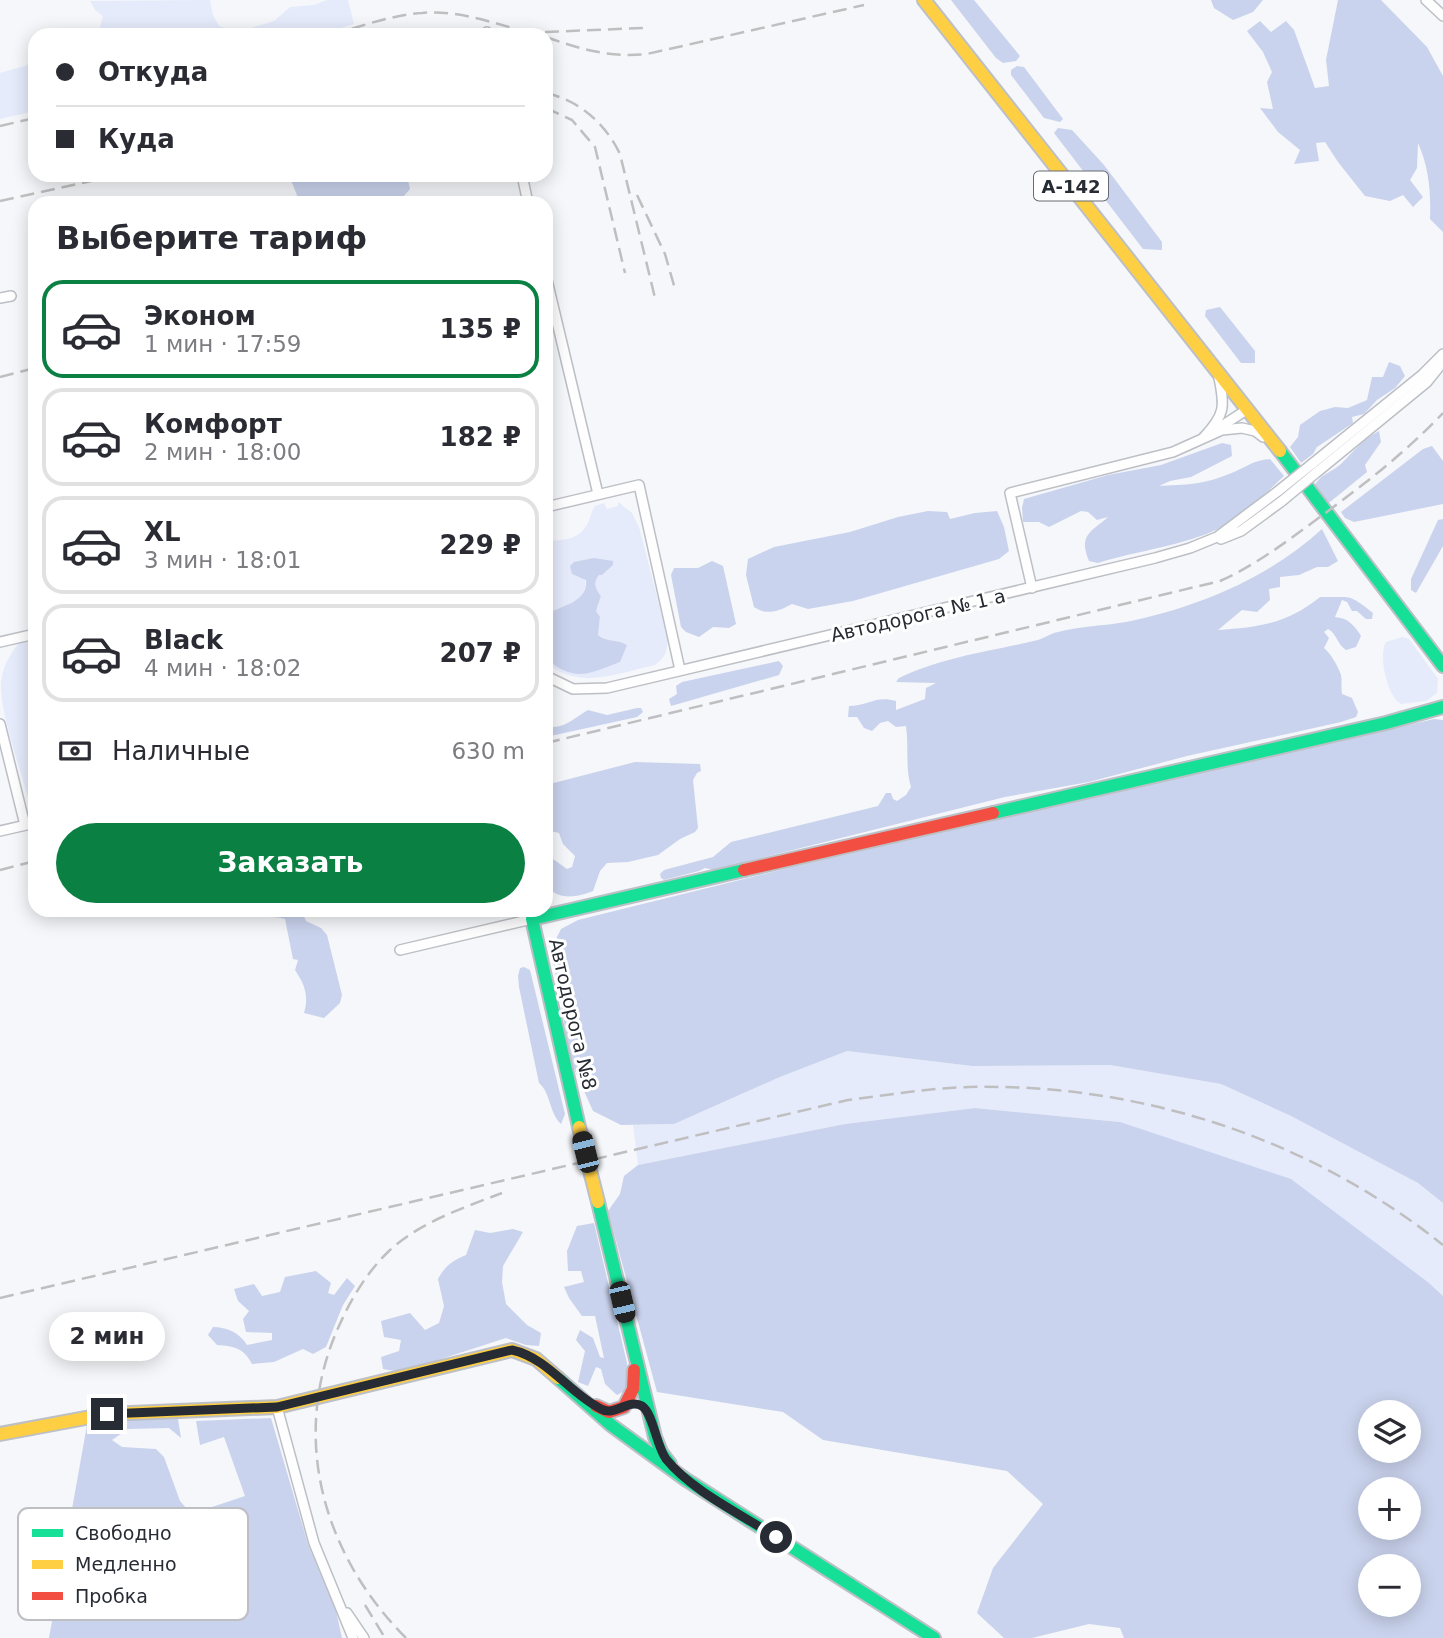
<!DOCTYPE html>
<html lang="ru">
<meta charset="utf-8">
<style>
:root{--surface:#fff;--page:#f7f7f7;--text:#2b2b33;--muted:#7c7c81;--line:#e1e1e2;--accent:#0b8043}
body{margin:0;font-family:"DejaVu Sans",sans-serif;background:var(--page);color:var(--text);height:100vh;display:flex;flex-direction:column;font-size:26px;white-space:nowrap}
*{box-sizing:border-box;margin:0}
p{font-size:23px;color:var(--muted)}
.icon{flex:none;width:38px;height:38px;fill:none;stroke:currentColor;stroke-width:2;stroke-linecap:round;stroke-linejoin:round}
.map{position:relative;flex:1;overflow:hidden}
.sheet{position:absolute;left:28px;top:196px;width:525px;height:721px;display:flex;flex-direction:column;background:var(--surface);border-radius:21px;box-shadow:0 4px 18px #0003}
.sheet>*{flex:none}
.hud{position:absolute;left:28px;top:28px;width:525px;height:154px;border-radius:21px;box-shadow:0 4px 18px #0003;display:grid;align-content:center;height:154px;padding:0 28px;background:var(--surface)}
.fabs{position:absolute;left:1358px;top:1400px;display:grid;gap:14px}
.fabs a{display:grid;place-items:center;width:63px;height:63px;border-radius:50%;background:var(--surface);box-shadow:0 4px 18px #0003;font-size:35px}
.end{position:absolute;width:32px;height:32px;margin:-16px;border:9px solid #272b34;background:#fff;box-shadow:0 0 0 4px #fff}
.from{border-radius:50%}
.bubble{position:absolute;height:49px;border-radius:24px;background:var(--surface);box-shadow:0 4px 18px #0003;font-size:23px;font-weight:800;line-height:49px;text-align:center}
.car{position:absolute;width:21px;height:42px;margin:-21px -10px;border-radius:9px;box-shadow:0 0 5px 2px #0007;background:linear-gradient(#222 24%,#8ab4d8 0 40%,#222 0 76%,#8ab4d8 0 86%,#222 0)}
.hud b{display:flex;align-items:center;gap:24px;height:66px;font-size:26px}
.hud b+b{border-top:2px solid var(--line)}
.hud i{width:18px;height:18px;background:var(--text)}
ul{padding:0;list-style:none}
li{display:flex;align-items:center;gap:21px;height:98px;margin:0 14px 10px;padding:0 14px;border:4px solid var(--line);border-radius:21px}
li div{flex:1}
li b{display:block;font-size:26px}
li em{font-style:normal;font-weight:800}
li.selected{border-color:var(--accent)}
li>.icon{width:63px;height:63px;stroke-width:1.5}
h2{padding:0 28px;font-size:32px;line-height:84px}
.pay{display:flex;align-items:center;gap:18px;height:77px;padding:0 28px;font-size:26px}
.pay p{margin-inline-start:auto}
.button{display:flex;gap:14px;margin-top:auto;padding:14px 28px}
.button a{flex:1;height:80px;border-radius:42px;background:var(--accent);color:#fff;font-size:28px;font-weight:800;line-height:80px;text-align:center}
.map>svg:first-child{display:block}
.green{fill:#e5ebfb}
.forest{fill:#cad3ed;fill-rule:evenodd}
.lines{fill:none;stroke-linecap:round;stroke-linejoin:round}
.street-casing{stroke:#bcbfc5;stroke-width:12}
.fast-casing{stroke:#bcbfc5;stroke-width:16}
.slow-casing{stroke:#bcbfc5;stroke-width:16}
.jam-casing{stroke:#bcbfc5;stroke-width:16}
.street{stroke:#fefefe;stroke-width:9}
.fast{stroke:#16e098;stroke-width:12}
.slow{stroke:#ffcf43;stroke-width:12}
.jam{stroke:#f24e42;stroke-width:12}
.rail{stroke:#bfbfc0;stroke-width:2.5;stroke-dasharray:14 7;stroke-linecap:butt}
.street-bridge-casing{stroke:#bcbfc5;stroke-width:12;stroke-linecap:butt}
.slow-bridge-casing{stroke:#bcbfc5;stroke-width:16;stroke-linecap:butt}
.street-bridge{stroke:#fefefe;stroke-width:9}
.slow-bridge{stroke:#ffcf43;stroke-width:12}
.route{stroke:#272b34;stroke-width:9}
.labels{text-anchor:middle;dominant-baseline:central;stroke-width:6;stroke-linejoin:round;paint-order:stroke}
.shield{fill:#fff;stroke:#686b71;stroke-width:2}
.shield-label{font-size:18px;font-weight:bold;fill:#272b34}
.street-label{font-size:19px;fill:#272b34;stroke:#fff}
.key{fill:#fff;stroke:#bebfc2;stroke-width:2}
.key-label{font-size:19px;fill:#272b34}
</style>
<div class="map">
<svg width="1443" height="1638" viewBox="0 0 1443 1638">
<rect width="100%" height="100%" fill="#f5f7fa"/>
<g class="green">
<polygon points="210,0 213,15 219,26 238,32 274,21 290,7 314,5 327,0 348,0 354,24 317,35 98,35 103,16 95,10 90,1"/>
<polygon points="35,63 35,111 0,119 0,73"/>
<path d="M 618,502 L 632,513 L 639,527 L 668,638 C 667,651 666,657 655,665 C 618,673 578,691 546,662 L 546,658 L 552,663 L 620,640 L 612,642 L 598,635 L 600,617 L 596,611 L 601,596 C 595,588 593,583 599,575 L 602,575 L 613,565 L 585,580 C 588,603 561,606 546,615 L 546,540 C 558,542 578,539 585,528 C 590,522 590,513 595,506 L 604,503 L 607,509 L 618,506 Z"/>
<path d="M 1402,637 L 1409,639 L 1438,679 L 1437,693 L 1426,701 L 1401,704 C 1387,697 1378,655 1386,642 Z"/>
<path d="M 35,640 L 35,809 L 29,801 C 21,771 0,713 1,684 C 2,668 9,656 18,644 Z"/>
<polygon points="847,1051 972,1066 1110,1065 1221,1084 1291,1116 1418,1183 1443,1203 1443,1296 1429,1283 1120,1122 975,1108 845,1124 638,1165 633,1125 674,1124 780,1077"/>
</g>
<g class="forest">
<polygon points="951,0 974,0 1020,56 1016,61 1003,63 996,58"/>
<polygon points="1211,0 1263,0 1253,12 1233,20 1214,8"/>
<path d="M 1338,0 L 1381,0 L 1427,47 L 1443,76 L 1443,232 L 1430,219 C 1431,191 1429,168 1418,143 L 1417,168 L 1410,180 L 1423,197 L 1413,207 L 1403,195 L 1390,201 L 1365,196 L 1338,162 L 1325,142 L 1316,143 L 1319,161 L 1294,164 L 1300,150 L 1278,132 L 1260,108 L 1273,109 L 1267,82 L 1272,72 L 1263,52 L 1247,31 L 1260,21 L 1271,32 L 1286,21 L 1294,30 L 1315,88 L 1329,86 L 1326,60 Z"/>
<polygon points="1017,66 1024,67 1063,119 1060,122 1044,118 1011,75 1011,70"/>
<polygon points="1058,128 1072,130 1104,165 1162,242 1162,250 1143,249 1054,133"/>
<polygon points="289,175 400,175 402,180 408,180 410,189 402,198 392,198 388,203 300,203"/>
<polygon points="1220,307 1255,351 1255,363 1241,363 1205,316 1206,310"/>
<polygon points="1389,362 1400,366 1405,376 1395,388 1377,400 1364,414 1352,417 1353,423 1317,447 1313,454 1301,463 1290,447 1298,437 1300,425 1320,411 1335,407 1348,408 1367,400 1372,377 1383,377"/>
<path d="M 1379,431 L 1381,442 L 1365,465 L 1367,472 L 1330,502 L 1321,501 L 1313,490 C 1317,475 1331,473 1341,464 C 1354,451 1363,439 1379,431 Z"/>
<path d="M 1222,443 L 1231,445 L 1232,456 L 1191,477 L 1170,481 L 1159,486 C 1184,485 1206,484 1229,474 C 1245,468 1253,460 1270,459 L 1284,476 C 1265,494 1244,515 1220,528 C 1186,545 1136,551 1098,563 L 1089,561 C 1078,535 1091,532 1108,517 L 1097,520 L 1088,512 L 1081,511 L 1049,527 L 1039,522 L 1023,522 L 1022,508 L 1024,499 L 1108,475 L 1161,465 Z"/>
<polygon points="1432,446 1443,461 1443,504 1354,522 1345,518 1341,512 1423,449"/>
<path d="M 928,511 L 947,512 L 950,519 L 975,513 L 997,511 L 1004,527 L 1009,551 L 999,559 L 853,601 L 808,609 L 792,604 C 779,611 767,616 754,607 L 746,575 L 748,559 L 774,547 L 850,532 L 898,517 Z"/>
<polygon points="1443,519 1443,546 1416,593 1411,590 1411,579 1438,520"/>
<path d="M 1322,529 L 1338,561 L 1328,567 L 1317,567 L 1299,575 L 1280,577 L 1280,587 L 1269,589 L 1270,600 L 1257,612 L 1242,610 L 1218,630 C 1259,627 1287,624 1320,597 C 1351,598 1347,592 1373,613 L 1372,619 L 1366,619 L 1357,611 L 1352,611 L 1347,602 L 1342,600 L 1335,617 C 1348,618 1354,625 1361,636 L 1356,647 L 1346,650 C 1337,644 1337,634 1328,629 L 1324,632 L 1329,638 L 1324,648 C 1331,654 1338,666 1341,675 C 1342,679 1341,688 1342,694 L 1352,698 L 1358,712 L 1356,717 L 1341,722 L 1187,756 L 1089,782 L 1005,797 L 713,870 L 705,868 L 699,871 L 664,880 L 661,878 L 660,874 L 664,870 L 713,857 L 731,842 L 878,806 L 886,793 L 891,793 L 893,799 L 897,801 L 906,795 L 911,787 C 905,768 909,746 906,726 L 896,727 L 888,721 L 880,723 L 872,731 L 864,728 L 857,717 L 848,717 L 849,706 C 867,706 876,695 896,701 L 896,710 L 925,699 L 926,688 L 936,683 L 896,682 L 899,678 C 942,657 992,651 1038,640 C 1045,638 1051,633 1058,632 C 1081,626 1103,626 1126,622 C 1198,607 1267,579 1322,529 Z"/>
<path d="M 594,558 L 613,561 L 613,565 L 602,575 L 599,575 C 593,583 595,588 601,596 L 596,611 L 600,617 L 598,635 C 608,643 617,639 627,645 L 620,662 C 589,674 574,683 546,658 L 546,615 C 561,605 588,603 586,580 L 572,574 L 570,566 L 574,562 Z"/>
<polygon points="712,561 723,566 736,624 729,628 713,627 699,637 686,632 681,627 671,575 674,568 698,568"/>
<polygon points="779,661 783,666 779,675 671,706 669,699 677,694 676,686 682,682"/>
<path d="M 637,708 L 641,708 L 643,712 L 637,717 L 546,737 L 546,726 C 563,731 575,717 588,710 L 607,715 Z"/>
<polygon points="1434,719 1443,720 1443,1203 1418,1183 1291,1116 1221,1084 1110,1065 972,1066 847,1051 780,1077 674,1124 621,1125 593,1111 571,1062 551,949 561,929 578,920 792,867"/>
<path d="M 635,762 L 700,764 L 701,771 L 697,773 L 693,780 L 698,828 L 695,832 L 680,839 L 658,855 L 628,862 L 607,863 L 600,871 L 593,891 C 579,897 554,902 547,883 C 544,875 546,862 546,854 L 567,869 L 572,867 L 575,856 L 563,844 L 559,833 L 546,830 L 546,785 Z"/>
<path d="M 242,910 L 301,910 L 306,921 L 321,928 L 327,935 L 342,995 L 340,1003 L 324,1018 L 304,1013 C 309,996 305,985 295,970 L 298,960 L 293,959 L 285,919 C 272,915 259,919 245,915 Z"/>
<path d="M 524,967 L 530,970 L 565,1114 L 561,1124 C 549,1113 551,1093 539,1083 L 519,987 L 518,976 L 520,968 Z"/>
<path d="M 975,1108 L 1120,1122 L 1291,1179 L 1429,1283 L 1443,1296 L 1443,1638 L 1124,1638 L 1120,1628 L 1089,1624 L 1032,1638 L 1004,1638 L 977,1613 L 993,1568 L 1043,1504 L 1007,1471 L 823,1440 L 783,1412 L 657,1392 L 608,1211 L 620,1194 L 624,1176 L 638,1165 L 845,1124 ZM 1409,1412 L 1409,1451 L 1370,1451 L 1370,1412 ZM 1370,1489 L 1409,1489 L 1409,1528 L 1370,1528 ZM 1370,1566 L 1409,1566 L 1409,1605 L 1370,1605 Z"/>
<polygon points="594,1223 627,1363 628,1389 617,1395 605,1384 601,1369 596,1367 588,1386 578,1382 585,1351 576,1340 580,1330 593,1338 600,1357 604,1358 595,1316 582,1316 569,1298 564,1287 584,1282 581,1271 568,1271 567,1251 577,1226"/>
<path d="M 513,1229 L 523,1232 L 503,1266 L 502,1282 L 506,1304 L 527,1325 L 541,1333 L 539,1346 L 526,1345 L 506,1338 L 401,1372 L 383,1369 L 381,1357 L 399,1351 L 401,1340 L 384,1337 L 381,1321 L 410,1313 L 425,1330 L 439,1323 L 444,1306 L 438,1279 C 445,1266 452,1261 466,1255 L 475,1230 L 490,1233 Z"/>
<path d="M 316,1271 L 331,1283 L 328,1293 L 334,1295 L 347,1278 L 355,1286 L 343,1305 L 326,1347 L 313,1354 L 303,1349 L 274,1362 L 252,1364 C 244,1348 234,1346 217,1345 L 208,1335 L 213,1327 C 227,1327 240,1333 247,1345 L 272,1340 L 272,1333 L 246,1332 L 243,1319 L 249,1311 L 238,1301 L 234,1289 L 254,1284 L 262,1296 L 280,1292 L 285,1277 Z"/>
<polygon points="147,1418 178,1419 181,1438 169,1428 128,1429 112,1440 122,1447 156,1449 164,1457 180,1501 187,1509 200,1511 245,1496 224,1437 200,1445 196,1421 271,1418 308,1544 336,1611 342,1638 49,1638 87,1425 104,1425"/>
</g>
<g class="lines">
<g class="street-casing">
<g id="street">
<polyline points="1426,0 1443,16"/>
<polyline points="487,32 488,35"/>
<polyline points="522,175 528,203"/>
<polyline points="546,276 598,494"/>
<polyline points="0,298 11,296"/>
<polyline points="1217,429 1248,409"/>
<path d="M 1204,437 C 1225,415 1225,406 1219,378"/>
<polyline points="1312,464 1422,375 1443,354"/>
<polyline points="1317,472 1427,382 1443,362"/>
<polyline points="546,507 639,485 680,670"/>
<polyline points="1221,539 1241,531 1282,501"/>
<polyline points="1032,588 1010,493 1173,452 1222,430 1242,428 1255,431 1263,437"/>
<polyline points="0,642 35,634"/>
<polyline points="546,676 573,689 607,688 1155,558 1190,548 1217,537 1277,492"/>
<polyline points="0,724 25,825"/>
<polyline points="0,831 35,823"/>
<polyline points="400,950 532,919 530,910"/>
<polyline points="277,1407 314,1543 353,1638"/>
<polyline points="347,1613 364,1638"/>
</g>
</g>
<g class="fast-casing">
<g id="fast">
<polyline points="1280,451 1443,666"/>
<polyline points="993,813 1386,723 1443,707"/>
<polyline points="579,1127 532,919 744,870"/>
<polyline points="598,1202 655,1437 661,1452 670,1464"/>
<polyline points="558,1378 611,1425 685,1479 934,1638"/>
</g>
</g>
<g class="slow-casing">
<g id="slow">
<polyline points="924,0 1280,451"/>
<polyline points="0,1434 107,1414 277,1407 512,1350 536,1359 558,1378"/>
</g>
</g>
<g class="jam-casing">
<g id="jam">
<polyline points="744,870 993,813"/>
<polyline points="596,1406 609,1412 624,1407 633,1389 634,1370"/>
</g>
</g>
<use href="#street" class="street"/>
<use href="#fast" class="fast"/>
<use href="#slow" class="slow"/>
<use href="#jam" class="jam"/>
<g class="rail">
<polyline points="545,32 643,28"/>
<path d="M 332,35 C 361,26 392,15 422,13 C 460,9 501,26 538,35"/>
<path d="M 546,37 C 580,49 610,58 647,54 L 864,5"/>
<path d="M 546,93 C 580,101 605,123 620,154 L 656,302"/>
<polyline points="546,108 572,120 595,147 625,273"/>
<polyline points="0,126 35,118"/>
<polyline points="637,195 665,254 675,289"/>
<polyline points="0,201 118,175"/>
<polyline points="0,377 35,368"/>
<path d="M 546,743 L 1220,581 C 1258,564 1290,539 1324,514 C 1366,483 1407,451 1443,413"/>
<polyline points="0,870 35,861"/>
<path d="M 0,1298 L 848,1100 C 888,1095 929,1088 969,1087 C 1140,1083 1309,1138 1443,1245"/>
<polyline points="365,1605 385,1638"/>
<path d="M 406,1638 C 323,1555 289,1436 339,1326 C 351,1299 367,1272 389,1251 C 420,1222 463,1208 502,1193"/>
</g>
<g class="street-bridge-casing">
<g id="street-bridge">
<polyline points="1277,492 1312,464"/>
<polyline points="1282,501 1317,472"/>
</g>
</g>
<g class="slow-bridge-casing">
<polyline id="slow-bridge" points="579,1127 598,1202"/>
</g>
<use href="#street-bridge" class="street-bridge"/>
<use href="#slow-bridge" class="slow-bridge"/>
</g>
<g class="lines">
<path class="route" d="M 107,1414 L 277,1407 L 512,1350 C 548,1358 569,1393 601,1409 C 615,1417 628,1398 642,1406 C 653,1413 656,1445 666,1459 C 692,1491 741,1514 776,1537"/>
</g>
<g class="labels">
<rect class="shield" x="1034" y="171.5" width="74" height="29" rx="5"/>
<g class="shield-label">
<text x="1071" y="186">А-142</text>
</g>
<g class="street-label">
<text transform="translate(918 615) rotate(-13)">Автодорога № 1 а</text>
<text transform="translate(573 1014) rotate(77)">Автодорога №8</text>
</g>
</g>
<rect x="18" y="1508" width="230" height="112" rx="10" class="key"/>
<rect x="32" y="1529" width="31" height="8" fill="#16e098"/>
<rect x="32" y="1560" width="31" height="9" fill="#ffcf43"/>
<rect x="32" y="1592" width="31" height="8" fill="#f24e42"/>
<g class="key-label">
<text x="75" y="1540">Свободно</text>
<text x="75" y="1571">Медленно</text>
<text x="75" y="1603">Пробка</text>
</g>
</svg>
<div class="fabs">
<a><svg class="icon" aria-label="layers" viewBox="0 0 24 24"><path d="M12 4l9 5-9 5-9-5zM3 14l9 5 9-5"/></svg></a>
<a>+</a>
<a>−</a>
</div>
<i class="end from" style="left:776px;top:1537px"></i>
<i class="end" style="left:107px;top:1414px"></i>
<div class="bubble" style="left:49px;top:1312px;width:116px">2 мин</div>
<i class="car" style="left:585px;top:1152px;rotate:346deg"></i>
<i class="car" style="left:622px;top:1302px;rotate:167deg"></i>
<div class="hud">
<b><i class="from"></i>Откуда</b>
<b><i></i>Куда</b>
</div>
<section class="sheet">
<h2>Выберите тариф</h2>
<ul>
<li class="selected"><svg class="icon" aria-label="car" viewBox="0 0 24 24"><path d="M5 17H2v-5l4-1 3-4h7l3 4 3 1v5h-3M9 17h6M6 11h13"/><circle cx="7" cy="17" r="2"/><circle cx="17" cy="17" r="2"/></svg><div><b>Эконом</b><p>1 мин · 17:59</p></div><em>135 ₽</em></li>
<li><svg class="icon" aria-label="car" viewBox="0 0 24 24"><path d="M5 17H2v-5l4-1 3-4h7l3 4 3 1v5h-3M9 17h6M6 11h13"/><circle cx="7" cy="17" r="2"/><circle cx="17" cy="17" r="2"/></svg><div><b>Комфорт</b><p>2 мин · 18:00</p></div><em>182 ₽</em></li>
<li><svg class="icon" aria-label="car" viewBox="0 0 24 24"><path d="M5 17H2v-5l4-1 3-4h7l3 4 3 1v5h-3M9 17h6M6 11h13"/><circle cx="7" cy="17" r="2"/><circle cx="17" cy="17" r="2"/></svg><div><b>XL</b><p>3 мин · 18:01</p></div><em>229 ₽</em></li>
<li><svg class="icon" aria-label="car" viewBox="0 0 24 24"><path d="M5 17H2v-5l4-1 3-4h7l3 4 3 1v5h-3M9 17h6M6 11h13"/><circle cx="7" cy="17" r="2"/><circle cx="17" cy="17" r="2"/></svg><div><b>Black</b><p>4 мин · 18:02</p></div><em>207 ₽</em></li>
</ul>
<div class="pay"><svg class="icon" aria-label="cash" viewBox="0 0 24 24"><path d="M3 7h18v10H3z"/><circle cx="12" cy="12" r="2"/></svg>Наличные<p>630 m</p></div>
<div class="button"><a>Заказать</a></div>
</section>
</div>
